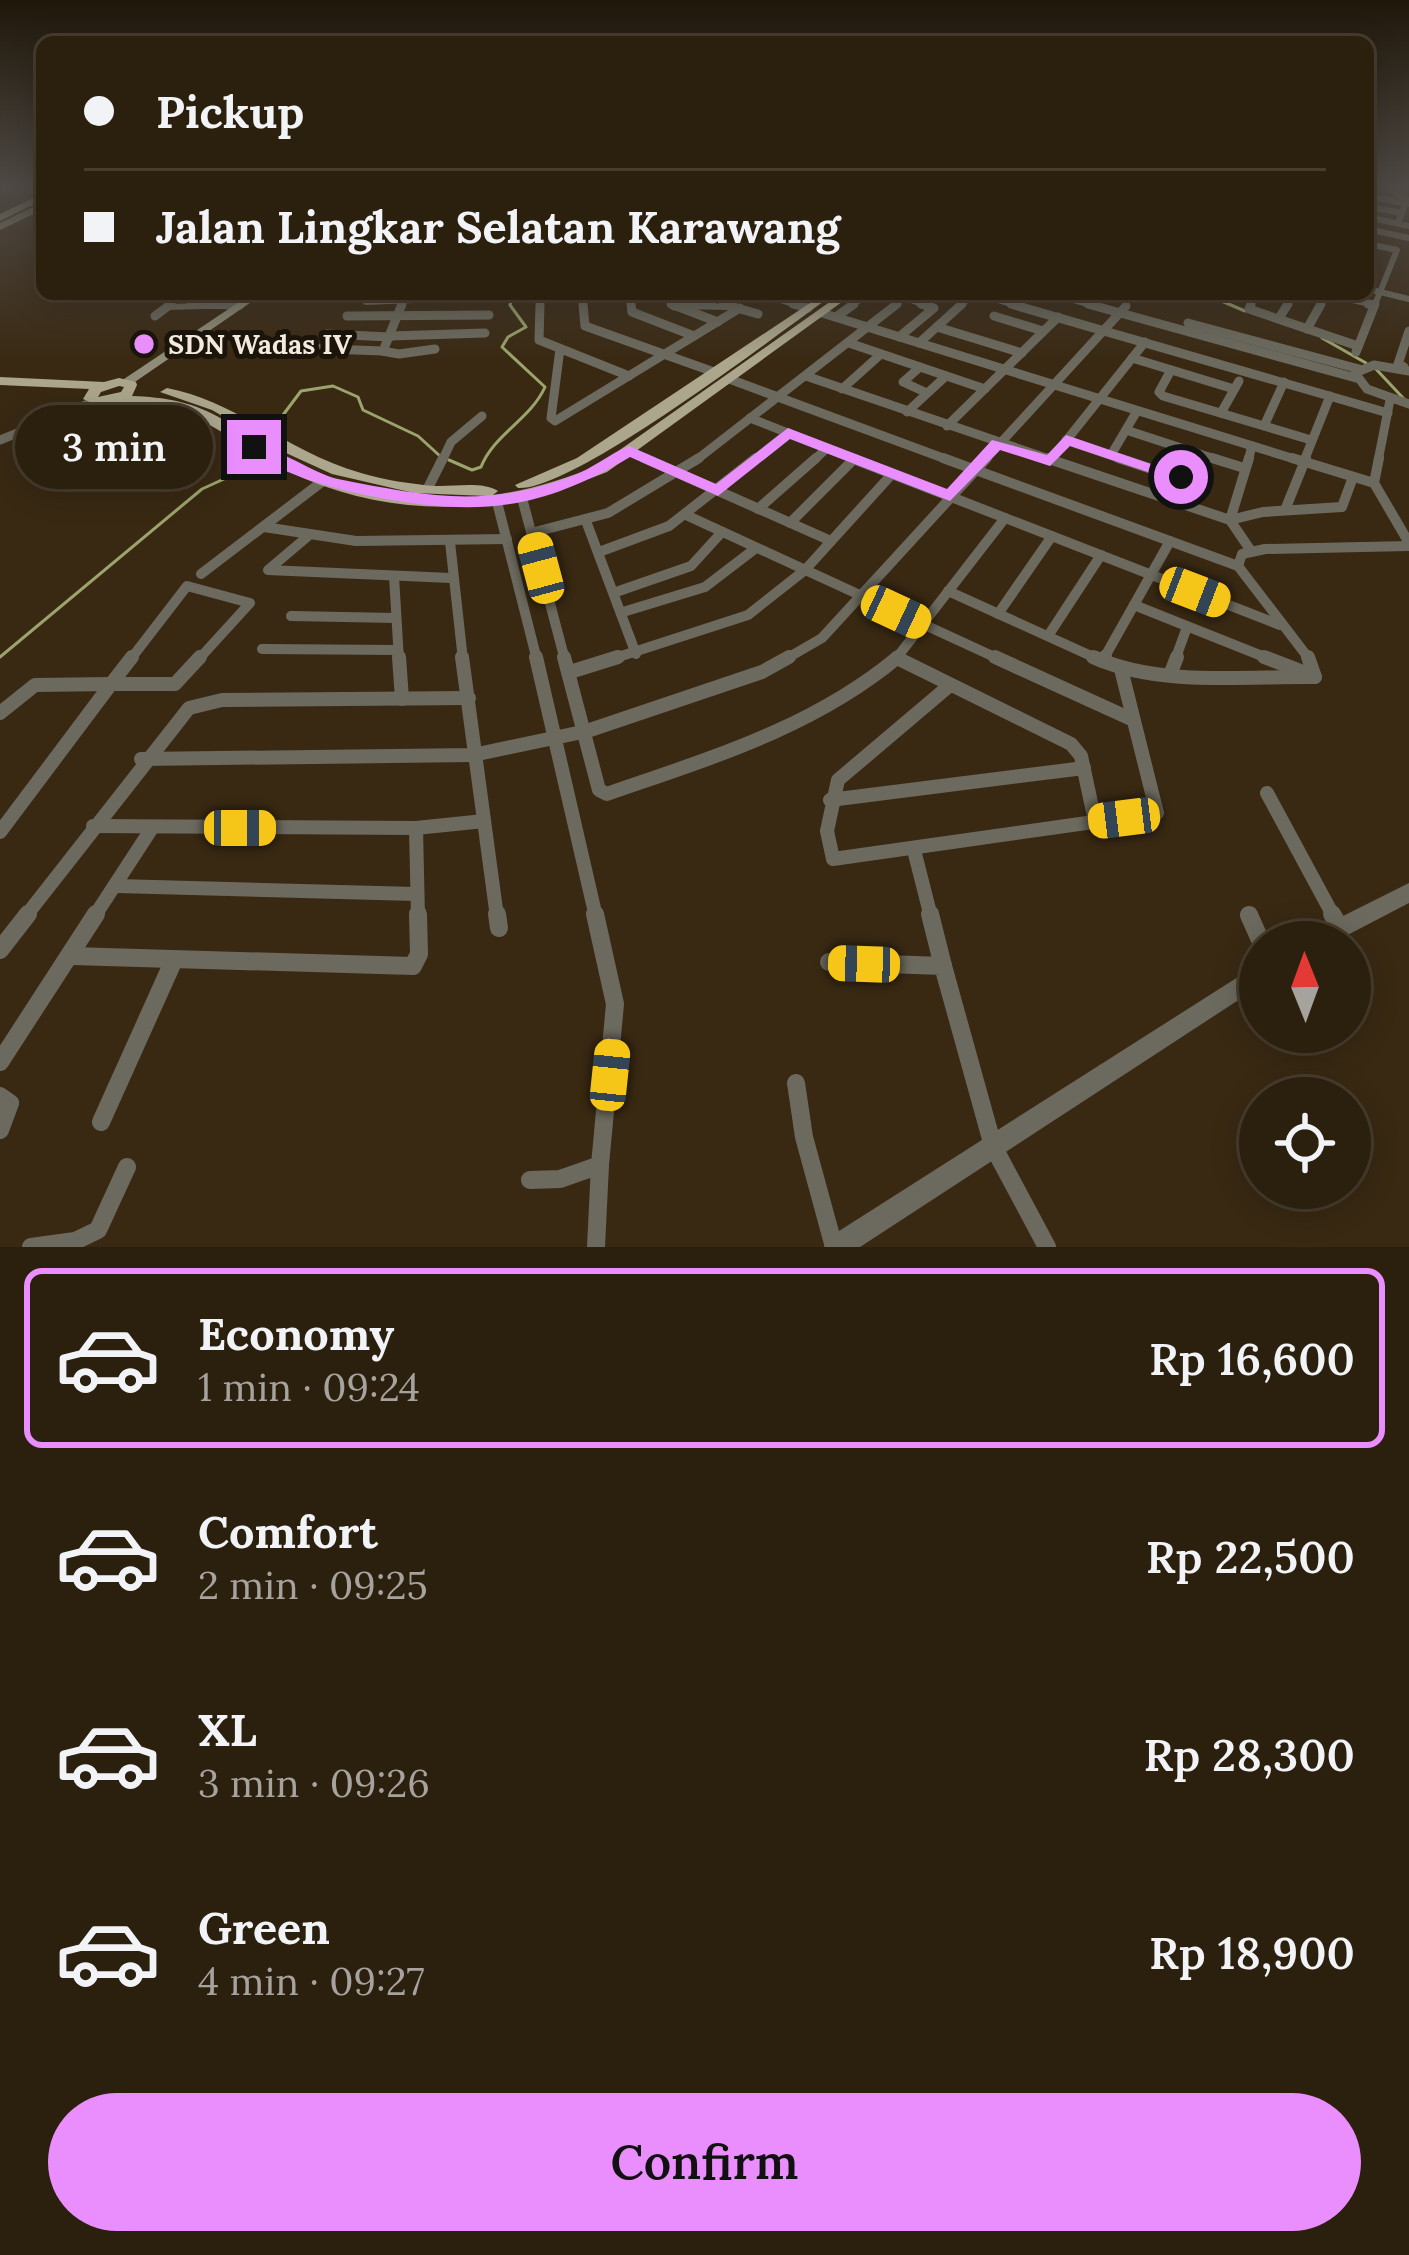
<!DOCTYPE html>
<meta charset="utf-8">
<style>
:root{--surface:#2b1f0e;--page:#372c1c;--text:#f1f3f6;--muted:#a6a29e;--line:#473d2e;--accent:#ea8dfd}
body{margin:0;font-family:Lora,serif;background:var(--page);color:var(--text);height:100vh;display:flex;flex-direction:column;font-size:45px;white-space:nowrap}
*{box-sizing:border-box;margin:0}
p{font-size:39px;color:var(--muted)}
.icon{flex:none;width:66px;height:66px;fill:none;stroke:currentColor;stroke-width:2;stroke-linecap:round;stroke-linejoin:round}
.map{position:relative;height:1247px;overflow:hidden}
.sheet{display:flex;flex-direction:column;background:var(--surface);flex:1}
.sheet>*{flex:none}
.top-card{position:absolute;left:36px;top:36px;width:1338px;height:264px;border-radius:18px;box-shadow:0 6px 30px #0003,0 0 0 3px var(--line);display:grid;align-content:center;height:264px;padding:0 48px;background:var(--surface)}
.needle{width:78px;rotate:359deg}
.fabs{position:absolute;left:1239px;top:921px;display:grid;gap:24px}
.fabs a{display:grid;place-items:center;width:132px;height:132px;border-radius:50%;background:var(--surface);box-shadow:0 6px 30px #0003,0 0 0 3px var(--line);font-size:60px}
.end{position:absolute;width:54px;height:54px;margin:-27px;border:15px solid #ea8dfd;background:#111;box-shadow:0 0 0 6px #111}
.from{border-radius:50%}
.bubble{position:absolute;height:84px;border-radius:42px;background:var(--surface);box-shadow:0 6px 30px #0003,0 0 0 3px var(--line);font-size:39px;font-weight:600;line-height:84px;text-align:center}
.car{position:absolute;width:36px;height:72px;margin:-36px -18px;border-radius:15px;box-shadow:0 0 9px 3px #0007;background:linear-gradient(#f5c518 24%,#345 0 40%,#f5c518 0 76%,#345 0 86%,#f5c518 0)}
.top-card b{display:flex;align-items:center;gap:42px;height:114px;font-size:45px}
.top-card b+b{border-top:3px solid var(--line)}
.top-card i{width:30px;height:30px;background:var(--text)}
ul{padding:21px 0 0;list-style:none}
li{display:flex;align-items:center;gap:36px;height:180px;margin:0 24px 18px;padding:0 24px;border:6px solid transparent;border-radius:18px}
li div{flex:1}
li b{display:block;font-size:45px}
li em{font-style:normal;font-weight:600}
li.current{border-color:var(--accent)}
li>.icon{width:108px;height:108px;stroke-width:1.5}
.action{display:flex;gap:24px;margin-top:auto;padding:24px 48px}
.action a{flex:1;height:138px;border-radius:72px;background:var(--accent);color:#111;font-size:48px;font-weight:600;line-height:138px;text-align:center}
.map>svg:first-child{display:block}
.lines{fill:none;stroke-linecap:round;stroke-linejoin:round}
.stream{stroke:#9ba46c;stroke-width:3}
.minor-far4{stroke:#6c6a5e;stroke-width:6}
.minor-far3{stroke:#6c6a5e;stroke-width:9}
.minor-far2{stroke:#6c6a5e;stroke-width:10}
.minor-far1{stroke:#6c6a5e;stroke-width:14}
.minor{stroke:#6c6a5e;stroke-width:18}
.tertiary{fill:#6c6a5e;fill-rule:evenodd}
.secondary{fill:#908c79;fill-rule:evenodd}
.primary{fill:#aca68d;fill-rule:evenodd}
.route{fill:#ea8dfd}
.poi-dot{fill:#ea8dfd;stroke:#1b140a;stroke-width:4.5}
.labels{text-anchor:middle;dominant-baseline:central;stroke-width:10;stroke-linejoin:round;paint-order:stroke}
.far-poi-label{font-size:27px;font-weight:bold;fill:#f3e9dc;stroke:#1b140a;text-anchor:start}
</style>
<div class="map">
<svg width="1409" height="1247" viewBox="0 0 1409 1247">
<rect width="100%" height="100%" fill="#392913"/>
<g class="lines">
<g class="stream">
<polyline points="1205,294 1245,311"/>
<polyline points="1322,338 1366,363"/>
<polyline points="1375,368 1405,400"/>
<polyline points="271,431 301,391 333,386 358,397 363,410 418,436 440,456"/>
<path d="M 449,460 L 472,470 L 481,467 C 494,434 530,420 545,387 L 502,347 L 508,337 L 526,327 L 510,305 L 513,294"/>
<polyline points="0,657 202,489 237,473 254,453"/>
</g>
<g class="minor-far4">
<polyline points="1385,186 1407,200 1398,223"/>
<polyline points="1368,196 1408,204"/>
<polyline points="1368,207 1402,213"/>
<polyline points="1368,217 1409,226"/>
<polyline points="1368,229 1409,238"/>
<polyline points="1368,244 1397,250 1374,307"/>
<polyline points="1368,289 1409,299"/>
<polyline points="582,294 583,307"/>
<polyline points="629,294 631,307"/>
<polyline points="665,294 678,307"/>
<polyline points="761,294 803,307"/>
<polyline points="894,294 930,307"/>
<polyline points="978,294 1021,307"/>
<polyline points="1053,294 1098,307"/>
<polyline points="1327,294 1374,305"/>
<polyline points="366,302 489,297"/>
<polyline points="674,306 733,307"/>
<polyline points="167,307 240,305"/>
<polyline points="401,307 406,294"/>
<polyline points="540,307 540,294"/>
<polyline points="850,307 867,294"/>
<polyline points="893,307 905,297"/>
<polyline points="959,307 973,294"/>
<polyline points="1250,307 1255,294"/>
<polyline points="1286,307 1294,294"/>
<polyline points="1319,307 1326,294"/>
</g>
<g class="minor-far3">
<polyline points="191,304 240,305"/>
<polyline points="540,304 539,340 629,376"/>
<polyline points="583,304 585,326 714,372"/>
<polyline points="631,304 632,312 694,336"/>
<polyline points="671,304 718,322"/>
<polyline points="723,304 758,314"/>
<polyline points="793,304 808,308"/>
<polyline points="1011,304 1388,413"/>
<polyline points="1088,304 1356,378"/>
<polyline points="1251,304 1249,309 1358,346"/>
<polyline points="1368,304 1374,305"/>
<polyline points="674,306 712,304"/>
<polyline points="822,313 1301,461"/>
<polyline points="155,316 171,304"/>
<polyline points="347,316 489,315"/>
<polyline points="994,316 1043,331"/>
<polyline points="836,317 854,304"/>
<polyline points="1279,318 1288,304"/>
<polyline points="1188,323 1359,369"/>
<polyline points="937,327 1022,353"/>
<polyline points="1307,329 1321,304"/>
<polyline points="327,334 390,337"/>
<polyline points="390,336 485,333"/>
<polyline points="899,337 934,308 921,304"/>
<polyline points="849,343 985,389"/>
<polyline points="919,343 962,304"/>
<polyline points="301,348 383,351 402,304"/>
<polyline points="560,349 551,418 555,421 740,308"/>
<polyline points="382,351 399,354 435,349"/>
<polyline points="1356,352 1375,304"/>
<polyline points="1132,358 1234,389"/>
<polyline points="920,367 903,382 927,393"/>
<polyline points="1404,367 1398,364 1409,331"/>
<polyline points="1171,370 1159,392 1163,396 1311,440"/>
<polyline points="1409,371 1374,365 1355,373 1367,389 1409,404"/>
<polyline points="806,376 1055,461"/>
<polyline points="732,380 951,461"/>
<polyline points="842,389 881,354"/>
<polyline points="907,412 946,376"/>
<polyline points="1221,413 1239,381"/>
<polyline points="750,418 859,461"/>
<polyline points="947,426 1058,317"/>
<polyline points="1264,426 1284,382"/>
<polyline points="1126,430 1221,461"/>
<polyline points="0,440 93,402"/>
<polyline points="1066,440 1127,461"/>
<polyline points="629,451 651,461"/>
<polyline points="69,453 97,452 165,404"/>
<polyline points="1111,455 1137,411"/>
<polyline points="442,461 451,442 482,416"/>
<polyline points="695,461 897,304"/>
<polyline points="753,461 788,433"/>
<polyline points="813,461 827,448"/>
<polyline points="984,461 1126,306"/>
<polyline points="1050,461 1145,342"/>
<polyline points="1192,461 1196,453"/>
<polyline points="1248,461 1252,446"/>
<polyline points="1304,461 1330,396"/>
<polyline points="1378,461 1390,400"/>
</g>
<g class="minor-far2">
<polyline points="644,458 831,541"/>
<polyline points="851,458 1280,625"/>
<polyline points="943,458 1238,566 1310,660"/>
<polyline points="1046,458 1230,520 1263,512 1342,507 1353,477"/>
<polyline points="1118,458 1176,477 1183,477 1193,458"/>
<polyline points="1212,458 1244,468"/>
<polyline points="1249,458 1230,520 1251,551"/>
<polyline points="1292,458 1374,483"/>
<polyline points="1379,458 1374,483 1409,543"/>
<polyline points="428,488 443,458"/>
<polyline points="522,498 565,660"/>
<polyline points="497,502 537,660"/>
<polyline points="758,509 816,458"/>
<polyline points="1285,510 1306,458"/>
<polyline points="686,515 1001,660"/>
<polyline points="586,521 636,654"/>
<polyline points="790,523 854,459"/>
<polyline points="264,527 356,541 507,539"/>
<polyline points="531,533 608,513 699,458"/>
<polyline points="307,537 268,570 451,578"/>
<polyline points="450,542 463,660"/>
<polyline points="599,552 669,526 756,458"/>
<polyline points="1238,566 1242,554 1265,549 1409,546"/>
<polyline points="201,574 323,481"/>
<polyline points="394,576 399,660"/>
<polyline points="948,591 1100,660"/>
<polyline points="616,592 691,566 722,532"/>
<polyline points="1134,605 1272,660"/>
<polyline points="623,612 705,587 756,548"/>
<polyline points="998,614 1052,536"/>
<polyline points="291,616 396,618"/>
<polyline points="1048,636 1101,555"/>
<polyline points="262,649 398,650"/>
<polyline points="130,660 187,586 250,603 198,660"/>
<polyline points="609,660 748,615 805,570 892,474"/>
<polyline points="784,660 822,638 987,458"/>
<polyline points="895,660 1005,518"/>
<polyline points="1103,660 1170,541"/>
<polyline points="1175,660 1187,627"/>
</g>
<g class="minor-far1">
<polyline points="399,657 402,699"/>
<polyline points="462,657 497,917"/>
<polyline points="536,657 596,917"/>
<path d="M 564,657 L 599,790 L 607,794 C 710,758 813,728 898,657"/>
<polyline points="995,657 1131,719"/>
<path d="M 1093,657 C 1160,687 1243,676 1315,677"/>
<polyline points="1264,657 1311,675"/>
<polyline points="1308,657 1315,677"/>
<polyline points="897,658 1071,744 1081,756 1095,821"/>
<polyline points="1102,661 1105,657"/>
<polyline points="570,672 618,657"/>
<polyline points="1170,675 1177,657"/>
<polyline points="111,684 132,657"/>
<polyline points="111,684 175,684 200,657"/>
<polyline points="949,686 838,780 827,831 833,859 1157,813 1121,669"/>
<polyline points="0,713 35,685 111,684"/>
<polyline points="141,759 473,755 587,731 762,672 789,657"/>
<polyline points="1267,793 1334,917"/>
<polyline points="830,800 1084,768"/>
<polyline points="93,826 416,828 484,821"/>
<polyline points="416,828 418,917"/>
<polyline points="0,832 111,684"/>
<polyline points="914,850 931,917"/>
<polyline points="117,886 416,894"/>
<polyline points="25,917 189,708 222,700 469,698"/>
<polyline points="94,917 152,828"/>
</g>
<g class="minor">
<polyline points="497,914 499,928"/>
<polyline points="595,914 615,1004 600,1165"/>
<polyline points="930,914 943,966"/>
<polyline points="1332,914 1339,926"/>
<polyline points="1249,915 1261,942"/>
<polyline points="0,950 28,914"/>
<polyline points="72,956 413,966 419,954 418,914"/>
<polyline points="829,962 943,966 993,1146 1047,1247"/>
<polyline points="0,1062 96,914"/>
<polyline points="796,1083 804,1137 834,1247"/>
<polyline points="0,1096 10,1103 0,1130"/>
<polyline points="101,1122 173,962"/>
<polyline points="530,1180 560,1179 600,1165 596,1247"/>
<polyline points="31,1247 75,1241 98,1230 127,1167"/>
</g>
<g class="tertiary">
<polygon points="1409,883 1409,903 1334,942 1302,942 1305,935"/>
<polygon points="1260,963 1260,986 860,1247 824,1247 828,1238"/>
</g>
<g class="secondary">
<polygon points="42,203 42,210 0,230 0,223"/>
<polygon points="251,294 263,294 129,386 118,383"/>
</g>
<g class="primary">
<polygon points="42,194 42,200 0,221 0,214"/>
<path d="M 841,294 L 853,294 L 607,472 C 506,513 405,521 303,478 C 235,450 182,384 101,407 L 83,399 L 89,389 L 0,385 L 0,377 L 104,382 L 119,378 L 136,382 L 137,385 L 132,396 C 164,397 194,402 222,419 C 241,431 257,445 277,455 C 341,488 415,505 487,496 L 414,493 L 332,474 L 286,453 L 212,410 L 160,392 L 167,388 C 238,402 292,454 361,473 C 385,480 410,484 435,486 C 454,487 482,481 498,491 L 493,495 C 530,490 562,480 597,466 ZM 119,386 L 124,387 L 121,392 L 98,397 L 101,392 Z"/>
<path d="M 819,297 L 825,300 L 823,302 C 768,341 573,491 518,488 L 515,485 L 577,458 Z"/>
</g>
</g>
<linearGradient id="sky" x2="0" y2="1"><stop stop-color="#1f170a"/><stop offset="0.52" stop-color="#4e4944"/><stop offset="1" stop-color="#4e4944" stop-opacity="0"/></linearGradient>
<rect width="1409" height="360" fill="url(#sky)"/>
<path class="route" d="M 788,428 L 947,489 L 992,440 L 1047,455 L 1066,435 L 1189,477 L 1175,481 L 1070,446 L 1050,466 L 1000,450 L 950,501 L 790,439 L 718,496 L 630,457 C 534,514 471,516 365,495 C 324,486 279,474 246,447 C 263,437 314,475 338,479 C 424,496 487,509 572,476 C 592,469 609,454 629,446 L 716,484 Z"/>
<circle class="poi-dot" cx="144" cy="344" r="12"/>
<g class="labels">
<g class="far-poi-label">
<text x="168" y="344">SDN Wadas IV</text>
</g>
</g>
</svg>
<div class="fabs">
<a><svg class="needle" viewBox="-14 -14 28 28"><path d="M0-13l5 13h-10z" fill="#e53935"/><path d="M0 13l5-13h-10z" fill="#a6a29e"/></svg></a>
<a><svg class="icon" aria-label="locate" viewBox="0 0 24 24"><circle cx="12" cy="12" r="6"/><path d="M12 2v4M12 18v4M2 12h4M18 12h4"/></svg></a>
</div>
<i class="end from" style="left:1181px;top:477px"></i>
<i class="end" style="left:254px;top:447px"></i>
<div class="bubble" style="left:15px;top:405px;width:198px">3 min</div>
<i class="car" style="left:541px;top:568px;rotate:345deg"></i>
<i class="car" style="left:1195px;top:592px;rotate:111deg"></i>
<i class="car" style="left:896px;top:612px;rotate:115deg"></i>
<i class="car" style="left:1124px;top:818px;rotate:263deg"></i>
<i class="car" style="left:240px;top:828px;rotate:90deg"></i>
<i class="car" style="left:864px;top:964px;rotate:272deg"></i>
<i class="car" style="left:610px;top:1075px;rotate:6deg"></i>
<div class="top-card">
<b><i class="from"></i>Pickup</b>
<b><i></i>Jalan Lingkar Selatan Karawang</b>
</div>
</div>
<section class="sheet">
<ul>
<li class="current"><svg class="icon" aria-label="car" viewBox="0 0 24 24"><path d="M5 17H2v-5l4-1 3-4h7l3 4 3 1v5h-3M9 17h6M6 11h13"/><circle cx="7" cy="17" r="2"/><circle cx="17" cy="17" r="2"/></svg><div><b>Economy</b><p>1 min · 09:24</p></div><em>Rp 16,600</em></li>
<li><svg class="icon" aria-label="car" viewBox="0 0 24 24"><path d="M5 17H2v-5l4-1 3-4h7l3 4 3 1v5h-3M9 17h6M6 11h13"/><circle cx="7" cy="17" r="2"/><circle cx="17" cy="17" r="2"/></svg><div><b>Comfort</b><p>2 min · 09:25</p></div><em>Rp 22,500</em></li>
<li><svg class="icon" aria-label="car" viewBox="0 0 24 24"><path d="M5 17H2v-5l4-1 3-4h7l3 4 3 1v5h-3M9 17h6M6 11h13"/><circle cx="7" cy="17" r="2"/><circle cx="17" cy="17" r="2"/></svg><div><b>XL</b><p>3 min · 09:26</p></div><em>Rp 28,300</em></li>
<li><svg class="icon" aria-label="car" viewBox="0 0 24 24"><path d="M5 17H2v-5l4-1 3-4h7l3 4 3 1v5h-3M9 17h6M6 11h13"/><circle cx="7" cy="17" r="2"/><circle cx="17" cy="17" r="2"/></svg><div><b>Green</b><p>4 min · 09:27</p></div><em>Rp 18,900</em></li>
</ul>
<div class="action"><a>Confirm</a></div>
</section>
